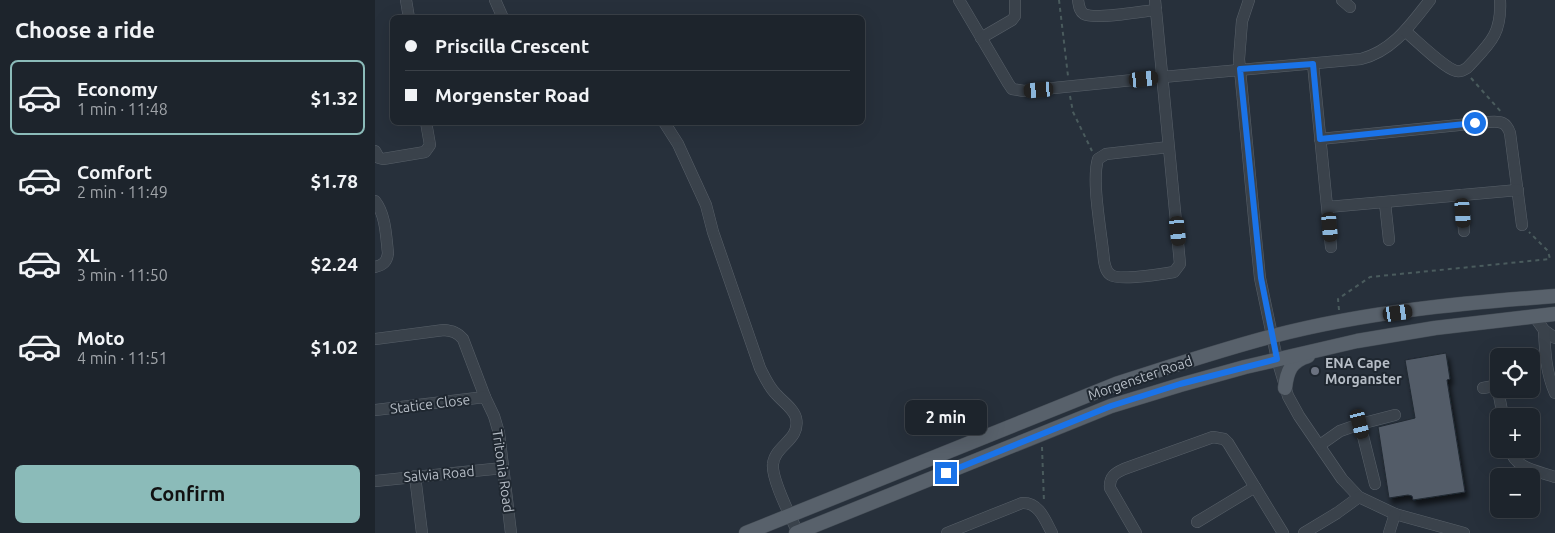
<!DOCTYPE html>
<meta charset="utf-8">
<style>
:root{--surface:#1d242c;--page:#2a3038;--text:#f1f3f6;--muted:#a0a4a9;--line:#3b4148;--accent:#8bbbb9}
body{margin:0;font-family:Ubuntu,sans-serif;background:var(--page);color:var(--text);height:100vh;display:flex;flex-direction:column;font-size:19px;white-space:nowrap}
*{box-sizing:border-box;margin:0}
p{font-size:16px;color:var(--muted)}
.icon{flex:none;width:28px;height:28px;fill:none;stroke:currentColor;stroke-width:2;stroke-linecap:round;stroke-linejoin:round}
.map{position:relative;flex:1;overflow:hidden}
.panel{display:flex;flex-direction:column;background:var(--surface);width:375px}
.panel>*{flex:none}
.guide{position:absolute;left:15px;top:15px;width:475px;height:110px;border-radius:8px;box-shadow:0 5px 20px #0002,0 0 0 1px var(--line);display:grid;align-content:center;height:110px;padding:0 15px;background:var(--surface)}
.buttons{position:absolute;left:1115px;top:348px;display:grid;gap:10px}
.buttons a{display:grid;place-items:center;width:50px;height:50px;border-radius:8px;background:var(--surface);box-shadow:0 5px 20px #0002,0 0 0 1px var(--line);font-size:25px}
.end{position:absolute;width:22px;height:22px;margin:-11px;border:6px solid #1a73e8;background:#fff;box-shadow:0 0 0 2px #fff}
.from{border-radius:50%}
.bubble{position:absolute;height:35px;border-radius:8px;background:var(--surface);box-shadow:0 5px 20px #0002,0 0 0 1px var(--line);font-size:16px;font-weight:700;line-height:35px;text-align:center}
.car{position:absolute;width:15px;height:30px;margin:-15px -8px;border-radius:6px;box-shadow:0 0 4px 1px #0007;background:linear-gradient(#222 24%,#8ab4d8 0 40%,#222 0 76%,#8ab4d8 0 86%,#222 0)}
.guide b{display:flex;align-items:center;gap:18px;height:48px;font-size:19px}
.guide b+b{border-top:1px solid var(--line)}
.guide i{width:12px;height:12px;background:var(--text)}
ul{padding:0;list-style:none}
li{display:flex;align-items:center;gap:15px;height:75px;margin:0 10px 8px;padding:0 5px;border:2px solid transparent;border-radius:8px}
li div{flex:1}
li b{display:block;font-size:19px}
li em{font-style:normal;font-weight:700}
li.active{border-color:var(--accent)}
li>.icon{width:45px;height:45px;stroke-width:1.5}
h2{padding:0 15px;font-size:22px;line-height:60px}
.cta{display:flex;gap:10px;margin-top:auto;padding:10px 15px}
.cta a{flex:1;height:58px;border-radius:8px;background:var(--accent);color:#111;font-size:20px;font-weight:700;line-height:58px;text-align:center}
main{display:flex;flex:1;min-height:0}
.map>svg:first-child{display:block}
.building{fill:#525b68;stroke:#212932;filter:url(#shadow)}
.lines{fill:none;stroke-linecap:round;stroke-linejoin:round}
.minor-casing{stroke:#586069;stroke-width:12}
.major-casing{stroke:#434b54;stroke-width:15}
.path{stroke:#4a5b5d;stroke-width:2;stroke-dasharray:4 4;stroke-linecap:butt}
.minor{stroke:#3a424b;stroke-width:11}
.major{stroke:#58616b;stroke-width:14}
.route{stroke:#1a73e8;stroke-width:6}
.worship-dot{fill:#6b7280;stroke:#1f2730;stroke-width:2}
.labels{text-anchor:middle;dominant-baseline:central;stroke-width:4;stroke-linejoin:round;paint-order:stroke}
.poi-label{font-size:14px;font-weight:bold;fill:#b6bdc6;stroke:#1f2730;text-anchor:start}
.street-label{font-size:14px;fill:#b6bdc6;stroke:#1f2730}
</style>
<main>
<section class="panel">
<h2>Choose a ride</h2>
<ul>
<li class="active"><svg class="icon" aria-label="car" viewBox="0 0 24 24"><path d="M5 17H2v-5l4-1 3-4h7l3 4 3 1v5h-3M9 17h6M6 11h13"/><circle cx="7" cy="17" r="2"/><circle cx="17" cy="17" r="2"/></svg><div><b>Economy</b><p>1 min · 11:48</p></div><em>$1.32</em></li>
<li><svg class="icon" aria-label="car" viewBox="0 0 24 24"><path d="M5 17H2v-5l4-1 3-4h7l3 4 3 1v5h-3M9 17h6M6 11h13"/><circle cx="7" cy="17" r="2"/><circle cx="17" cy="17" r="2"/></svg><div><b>Comfort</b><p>2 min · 11:49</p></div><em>$1.78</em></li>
<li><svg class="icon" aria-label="car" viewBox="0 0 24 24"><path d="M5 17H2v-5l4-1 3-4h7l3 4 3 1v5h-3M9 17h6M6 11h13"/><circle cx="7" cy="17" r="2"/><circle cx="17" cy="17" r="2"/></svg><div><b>XL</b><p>3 min · 11:50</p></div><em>$2.24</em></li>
<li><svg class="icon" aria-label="car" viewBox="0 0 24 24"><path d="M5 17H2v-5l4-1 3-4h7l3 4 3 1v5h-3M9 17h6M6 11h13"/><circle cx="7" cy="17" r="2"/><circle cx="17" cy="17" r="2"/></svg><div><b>Moto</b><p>4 min · 11:51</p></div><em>$1.02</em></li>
</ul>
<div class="cta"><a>Confirm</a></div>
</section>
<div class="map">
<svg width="1180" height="533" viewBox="0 0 1180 533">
<defs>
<filter id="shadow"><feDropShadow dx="3" dy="5.5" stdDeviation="2.5" flood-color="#0009"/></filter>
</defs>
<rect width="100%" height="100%" fill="#27303b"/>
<polygon class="building" points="1071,353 1075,379 1072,380 1090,492 1038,500 1037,496 1033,495 1014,498 1003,427 1040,418 1030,360"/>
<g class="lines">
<g class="minor-casing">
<g id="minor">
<polyline points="31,0 34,18"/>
<polyline points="120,0 128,18"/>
<path d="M 584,0 L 633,83 L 637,89 L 649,91 L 788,77 L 986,59 C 1018,51 1036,24 1055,0"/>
<path d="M 703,0 C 704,5 704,11 709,14 C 720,20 767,11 781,10"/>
<path d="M 780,0 L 805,264 L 799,272 C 787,274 744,281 736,275 C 731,272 730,266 729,261 C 727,235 716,182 723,159 L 731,154 L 794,147"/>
<polyline points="874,0 867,21 864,59 879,218 885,278 902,359 913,396 924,416 967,479 984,497 1020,514 1089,533"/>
<polyline points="967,0 975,7"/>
<path d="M 1030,31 C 1041,40 1069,68 1081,71 C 1085,72 1089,70 1092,68 C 1114,44 1127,35 1125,0"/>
<polyline points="606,38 637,20 640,16 640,0"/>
<polyline points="938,64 956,247"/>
<path d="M 289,122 L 303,144 L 331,205 L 338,232 L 385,368 C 390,378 394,387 401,394 C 407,401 419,409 421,418 C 426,440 400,445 398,464 C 396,479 416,517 423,533"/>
<path d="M 945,139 L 1114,122 C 1126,121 1131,122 1135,133 L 1147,225"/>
<polyline points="0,151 4,158 8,159 50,152 55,145 51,122"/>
<polyline points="1087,195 1089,231"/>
<path d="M 0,201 C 11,215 11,237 13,253 C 12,262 8,265 0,267"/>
<polyline points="1010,203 1014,240"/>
<polyline points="953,207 1143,190"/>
<polyline points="1159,316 1169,330 1180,338"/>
<path d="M 1169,330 C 1170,352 1171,373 1180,393"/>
<path d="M 0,339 L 69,330 C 77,331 82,332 88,339 L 110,397 L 119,416 L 124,433 L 136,533"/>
<polyline points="1122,385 1128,416"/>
<polyline points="1108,388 1124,385"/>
<polyline points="0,410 110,397"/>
<polyline points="985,424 1000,484"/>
<polyline points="945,445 965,431 985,424 1020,415"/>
<path d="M 1135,449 C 1140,469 1163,471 1180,477"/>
<polyline points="40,476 47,533"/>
<polyline points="0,481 128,468"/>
<polyline points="822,522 880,487"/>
<path d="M 572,533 L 647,503 C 664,502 670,520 677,533"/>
<path d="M 761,533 L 735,488 C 734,477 740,473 749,469 L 838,437 L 849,439 L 853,443 L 908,533"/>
<polyline points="929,533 962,513 984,497"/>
<polyline points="1014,533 1020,514"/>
</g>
</g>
<g class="major-casing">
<g id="major">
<path d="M 910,388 C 912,371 916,361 933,356"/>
<path d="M 371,533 L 741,384 C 793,367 845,350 898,336 C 990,312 1086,303 1180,296"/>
<polyline points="421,533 736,406 805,385 870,367 982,341 1060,328 1180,314"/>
</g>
</g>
<g class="path">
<polyline points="684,0 693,76"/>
<polyline points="1096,78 1127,113"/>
<polyline points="695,96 698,112 717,151"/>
<polyline points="964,310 963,299 995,277 1175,259 1173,251 1154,232"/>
<polyline points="667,447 669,502"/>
</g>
<use href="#minor" class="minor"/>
<use href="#major" class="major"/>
</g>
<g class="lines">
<polyline class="route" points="571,473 736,406 805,384 902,359 886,278 865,69 938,64 945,139 1100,123"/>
</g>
<circle class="worship-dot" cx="940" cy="371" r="5"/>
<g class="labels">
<g class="poi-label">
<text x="950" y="363">ENA Cape<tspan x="950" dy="16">Morganster</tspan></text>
</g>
<g class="street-label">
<text transform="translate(765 378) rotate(-19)">Morgenster Road</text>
<text transform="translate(55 404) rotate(-7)">Statice Close</text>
<text transform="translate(128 471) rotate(82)">Tritonia Road</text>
<text transform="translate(64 474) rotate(-5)">Salvia Road</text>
</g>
</g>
</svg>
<div class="buttons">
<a><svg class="icon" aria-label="locate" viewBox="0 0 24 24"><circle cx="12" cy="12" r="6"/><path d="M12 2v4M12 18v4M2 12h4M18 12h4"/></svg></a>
<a>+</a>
<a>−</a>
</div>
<i class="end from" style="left:1100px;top:123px"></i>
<i class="end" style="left:571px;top:473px"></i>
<div class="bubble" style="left:530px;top:400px;width:82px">2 min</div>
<i class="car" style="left:769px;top:79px;rotate:84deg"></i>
<i class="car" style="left:664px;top:90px;rotate:265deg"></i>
<i class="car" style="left:1088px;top:213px;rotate:176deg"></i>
<i class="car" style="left:955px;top:227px;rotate:175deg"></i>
<i class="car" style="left:803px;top:231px;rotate:174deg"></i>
<i class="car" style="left:1023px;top:313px;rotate:82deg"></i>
<i class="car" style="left:985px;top:424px;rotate:166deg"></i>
<div class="guide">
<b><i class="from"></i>Priscilla Crescent</b>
<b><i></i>Morgenster Road</b>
</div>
</div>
</main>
